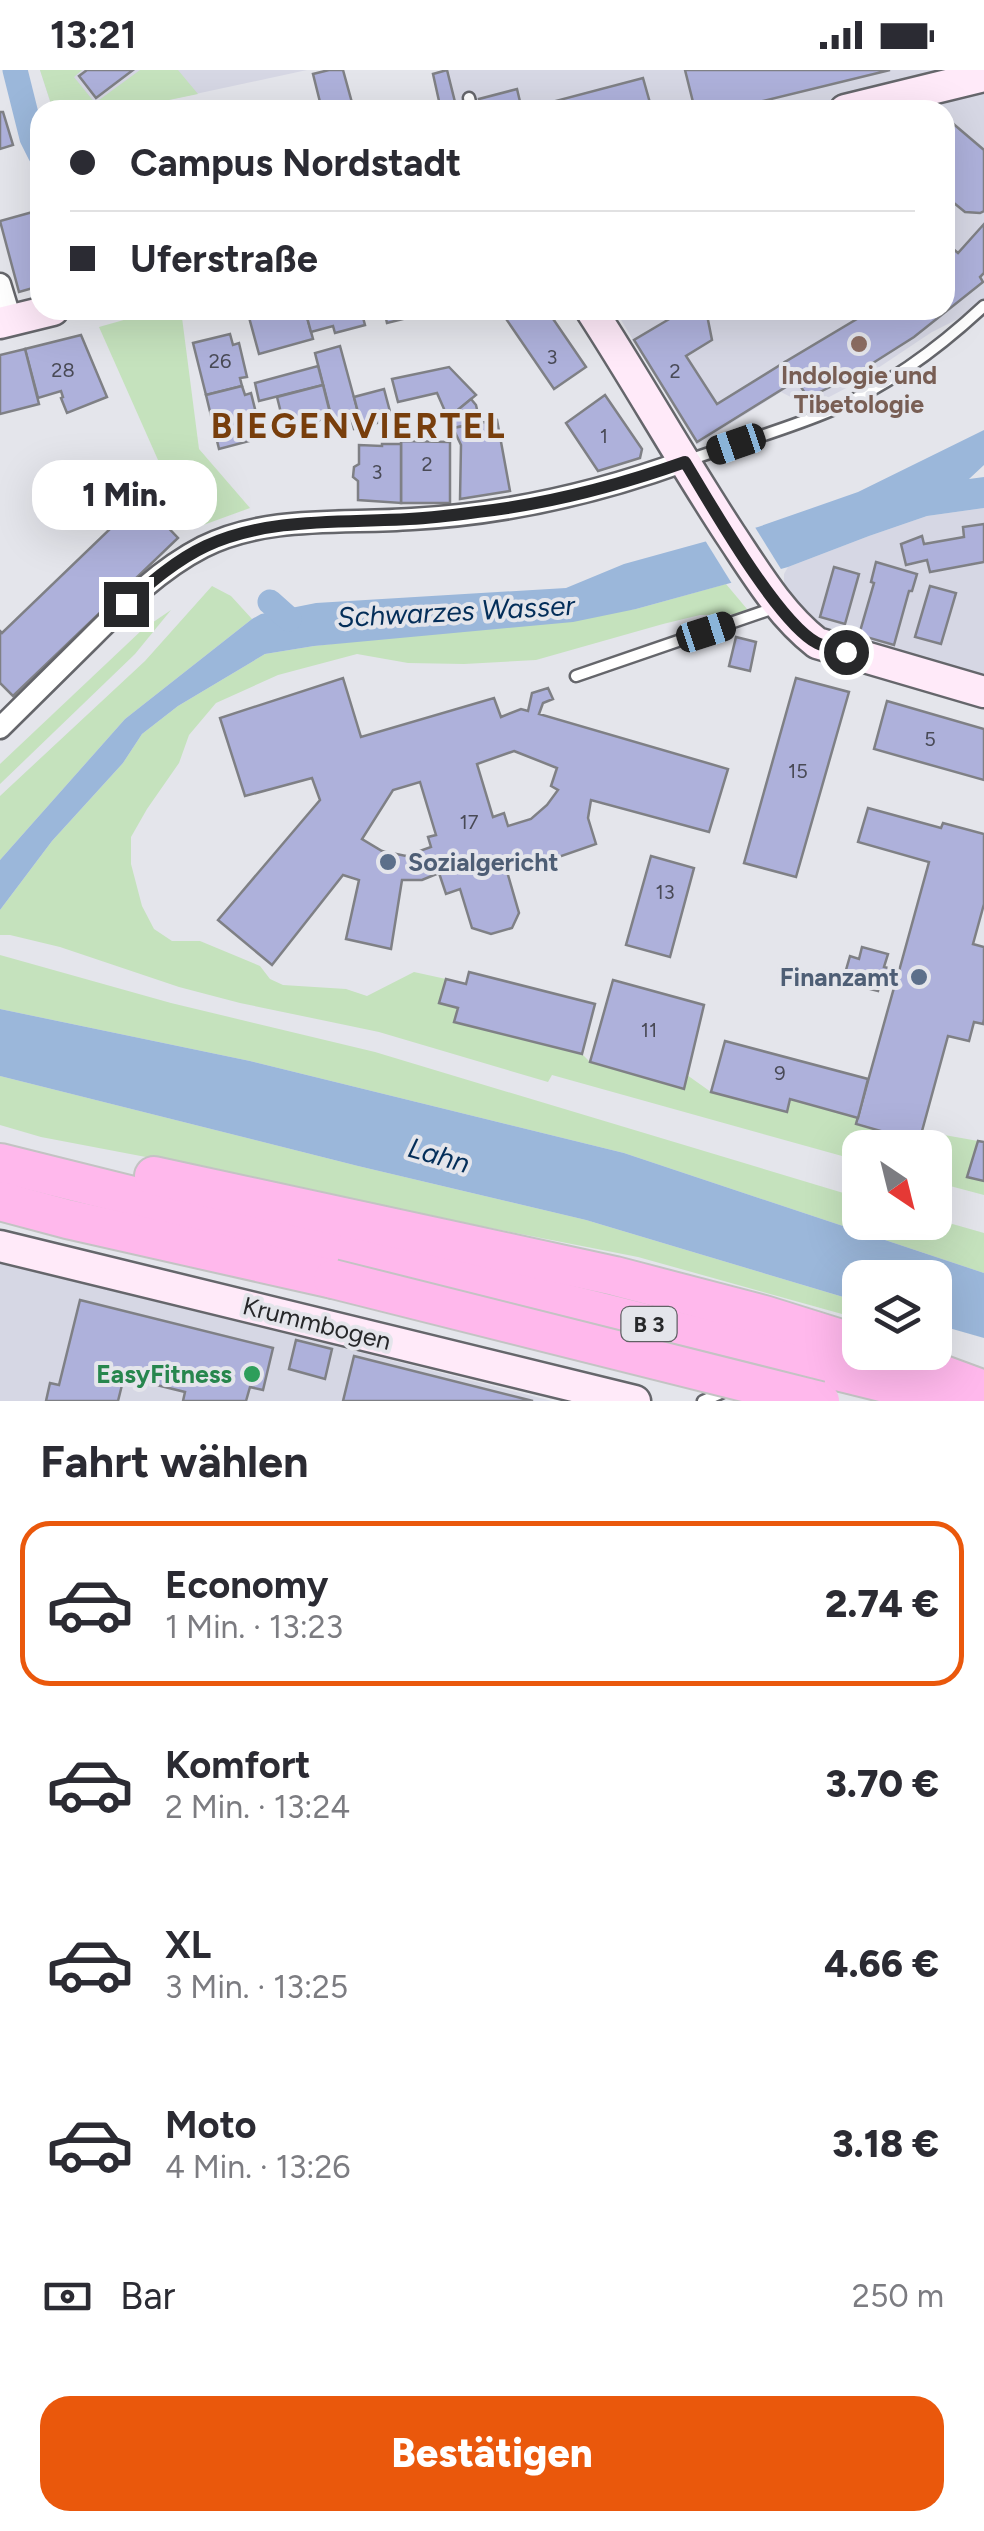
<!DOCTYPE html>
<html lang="de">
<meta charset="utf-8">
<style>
:root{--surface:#fff;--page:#f2f2f3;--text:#2b2b33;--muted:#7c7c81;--line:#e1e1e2;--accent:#ea580c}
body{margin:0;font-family:Figtree,sans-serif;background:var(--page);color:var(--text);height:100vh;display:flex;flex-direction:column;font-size:38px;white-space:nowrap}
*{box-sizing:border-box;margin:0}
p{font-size:32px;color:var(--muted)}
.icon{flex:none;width:55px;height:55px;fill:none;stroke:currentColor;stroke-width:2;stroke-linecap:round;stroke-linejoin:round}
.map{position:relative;height:1331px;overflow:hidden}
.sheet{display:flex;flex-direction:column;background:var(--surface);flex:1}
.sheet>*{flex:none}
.top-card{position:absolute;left:30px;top:30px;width:925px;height:220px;border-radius:30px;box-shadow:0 10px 40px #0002;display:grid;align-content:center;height:220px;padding:0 40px;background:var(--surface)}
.needle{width:65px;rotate:145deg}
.buttons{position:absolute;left:842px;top:1060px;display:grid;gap:20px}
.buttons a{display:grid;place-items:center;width:110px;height:110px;border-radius:20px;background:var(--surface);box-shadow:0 10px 40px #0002;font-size:50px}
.end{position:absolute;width:45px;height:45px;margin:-22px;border:12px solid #27282a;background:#fff;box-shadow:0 0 0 5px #fff}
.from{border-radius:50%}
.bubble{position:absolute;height:70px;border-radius:30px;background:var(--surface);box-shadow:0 10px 40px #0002;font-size:32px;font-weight:800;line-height:70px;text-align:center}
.car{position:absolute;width:30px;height:60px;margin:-30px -15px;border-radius:12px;box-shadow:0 0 8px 2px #0007;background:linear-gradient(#222 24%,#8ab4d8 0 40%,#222 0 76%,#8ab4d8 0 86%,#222 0)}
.top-card b{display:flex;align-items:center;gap:35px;height:95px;font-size:38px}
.top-card b+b{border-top:2px solid var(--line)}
.top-card i{width:25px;height:25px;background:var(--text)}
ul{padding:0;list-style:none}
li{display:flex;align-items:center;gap:30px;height:165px;margin:0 20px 15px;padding:0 20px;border:5px solid transparent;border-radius:30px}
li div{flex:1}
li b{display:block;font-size:38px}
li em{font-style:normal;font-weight:800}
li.current{border-color:var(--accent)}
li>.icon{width:90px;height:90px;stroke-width:1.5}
h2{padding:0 40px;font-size:45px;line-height:120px}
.pay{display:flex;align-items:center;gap:25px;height:110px;padding:0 40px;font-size:38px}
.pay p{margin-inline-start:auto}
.button{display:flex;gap:20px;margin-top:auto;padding:20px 40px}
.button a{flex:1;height:115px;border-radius:30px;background:var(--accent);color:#fff;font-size:40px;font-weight:800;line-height:115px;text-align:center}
.status{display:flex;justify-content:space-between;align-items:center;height:70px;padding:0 50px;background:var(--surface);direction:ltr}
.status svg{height:28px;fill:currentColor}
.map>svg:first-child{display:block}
.built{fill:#d6d7e4}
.green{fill:#c5e2bd}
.water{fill:#9bb7da}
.pier{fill:#e4e5eb}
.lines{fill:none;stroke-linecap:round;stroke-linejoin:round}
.canal{stroke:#9bb7da;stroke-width:25}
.building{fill:#aeb1db;stroke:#7f8085;stroke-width:2.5;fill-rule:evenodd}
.lane-casing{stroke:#65666b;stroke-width:15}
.street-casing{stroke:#65666b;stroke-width:25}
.secondary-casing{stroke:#65666b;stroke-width:35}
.highway-casing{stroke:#c3c3c3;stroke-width:42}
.lane{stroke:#fff;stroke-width:10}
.street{stroke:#fff;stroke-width:20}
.secondary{stroke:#ffeaf9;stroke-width:30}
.highway{stroke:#ffb8ec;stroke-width:38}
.highway-bridge-casing{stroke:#c3c3c3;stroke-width:42;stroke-linecap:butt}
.highway-bridge{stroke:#ffb8ec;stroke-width:38}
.route{stroke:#27282a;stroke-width:12}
.education-dot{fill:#8d6e63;stroke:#e4e5eb;stroke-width:4}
.service-dot{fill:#5c6f8a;stroke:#e4e5eb;stroke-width:4}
.leisure-dot{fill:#2e9e5b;stroke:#e4e5eb;stroke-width:4}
.labels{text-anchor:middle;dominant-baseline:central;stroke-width:8;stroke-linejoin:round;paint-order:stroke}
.number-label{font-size:20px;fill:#494a56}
.shield{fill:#e4e5eb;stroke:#606164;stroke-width:2.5}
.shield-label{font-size:22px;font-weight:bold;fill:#27282a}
.education-label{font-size:25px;font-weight:bold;fill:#785e54;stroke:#e4e5eb}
.service-label{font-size:25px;font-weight:bold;fill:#4e5e75;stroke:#e4e5eb;text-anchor:start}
.street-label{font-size:25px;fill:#27282a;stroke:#e4e5eb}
.leisure-label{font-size:25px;font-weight:bold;fill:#27864d;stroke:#e4e5eb;text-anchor:end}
.water-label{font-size:28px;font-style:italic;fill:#042e59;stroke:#e4e5eb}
.district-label{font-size:35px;font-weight:bold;letter-spacing:2.5px;fill:#783e0c;stroke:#e4e5eb}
</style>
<div class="status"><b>13:21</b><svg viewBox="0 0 49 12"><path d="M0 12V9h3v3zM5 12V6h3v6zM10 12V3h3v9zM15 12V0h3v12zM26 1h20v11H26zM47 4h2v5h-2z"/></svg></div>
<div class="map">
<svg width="984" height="1331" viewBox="0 0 984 1331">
<rect width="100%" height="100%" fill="#e4e5eb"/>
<g class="built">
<polygon points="40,0 307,0 121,40 53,40"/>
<polygon points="447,0 984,0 984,236 932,262 854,314 810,337 781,322 697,375 615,240 945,240 945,40 457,40"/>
<polygon points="984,438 984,611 816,556 784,516 784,504 788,497 869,466 927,446"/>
<polygon points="0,1193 355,1281 552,1331 0,1331"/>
</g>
<g class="green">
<polygon points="40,0 82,0 74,7 95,33 140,0 178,0 198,24 121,40 53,40"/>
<polygon points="159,240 181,240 199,379 250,438 195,458 162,399 99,257"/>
<polygon points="726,514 747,539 737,544 700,545 663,554 536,590 464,594 408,593 357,584 278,605 216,633 189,665 179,693 147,739 131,767 131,794 142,836 154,859 172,871 200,871 260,896 270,909 283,915 346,919 367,926 414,902 446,909 440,932 458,938 455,952 582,984 590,992 683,1018 687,1005 711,1022 787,1042 790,1029 858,1048 857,1055 918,1072 922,1061 978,1071 967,1106 984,1111 984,1125 935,1112 935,1078 860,1078 860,1091 552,1005 548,1012 379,962 240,933 179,917 60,877 10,865 0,865 0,840 52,771 123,693 142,664 178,636 265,584 314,576 636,539"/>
<polygon points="212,516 231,526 252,549 125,649 0,790 0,726 145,591"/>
<polygon points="171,540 135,584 0,714 0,694 143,559"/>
<polygon points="0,885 171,933 375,982 860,1128 860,1152 935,1152 935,1149 984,1163 984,1203 624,1083 250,991 0,939"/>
<polygon points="0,1006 358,1096 586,1150 860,1232 860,1249 638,1187 343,1129 251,1107 41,1067 0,1055"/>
</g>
<g class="water">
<polygon points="984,360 984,395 969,409 984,407 984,438 927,446 869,466 788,497 636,539 573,552 314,576 265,584 178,636 142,664 123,693 52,771 0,840 0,790 125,649 252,549 261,544 316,533 566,518 624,494 758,457 858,422"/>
<polygon points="0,939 250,991 624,1083 984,1203 984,1268 935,1254 935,1208 860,1208 860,1232 586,1150 358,1096 0,1006"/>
</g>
<polygon class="pier" points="753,454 784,504 734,517 703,467"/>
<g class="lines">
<g class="canal">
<polyline points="15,0 32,68 40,84"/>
<polyline points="270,532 289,549"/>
</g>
</g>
<g class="building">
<polygon points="87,0 133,0 96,28 79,6"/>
<polygon points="329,0 343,0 354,40 322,40 313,4"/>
<polygon points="447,0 457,40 441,40 433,4"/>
<polygon points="685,0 890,0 726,40 695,40"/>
<polygon points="643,8 652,40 546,40 544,34"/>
<polygon points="517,19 522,40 482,40 479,29"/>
<polygon points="0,42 3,42 13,75 0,79"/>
<polygon points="950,51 984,80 984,141 980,143 965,142 949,129 945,115 948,110 945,108 945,52"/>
<polygon points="40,140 40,216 19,222 0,151"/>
<polygon points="984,154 984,203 980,207 983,212 914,267 854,305 808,328 785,292 872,240 945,240 945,184 952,178 958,183"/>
<polygon points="247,240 305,240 313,269 259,284"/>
<polygon points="305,240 361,240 365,255 335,263 333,256 311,262"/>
<polygon points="384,240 439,240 387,253"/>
<polygon points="500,240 547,240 586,297 554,319"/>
<polygon points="669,240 706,240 712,270 686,286 717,334 785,292 797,310 697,372 634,270 671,248"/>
<polygon points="230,264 233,275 239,273 247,307 240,308 242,316 206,325 193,273"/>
<polygon points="81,265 107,327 67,343 61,328 63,327 61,321 38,328 25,279"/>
<polygon points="340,276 359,346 333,353 315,283"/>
<polygon points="25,279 39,334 0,344 0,285"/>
<polygon points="318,296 323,315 259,331 255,313"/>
<polygon points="449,297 476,325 448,348 437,323 398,332 392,309"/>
<polygon points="323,315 331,347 285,359 277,327"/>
<polygon points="242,316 245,325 251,323 258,351 253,352 257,369 219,379 206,325"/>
<polygon points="384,319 392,349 354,359 351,348 359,346 354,327"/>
<polygon points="605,325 642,379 640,388 598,401 566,353"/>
<polygon points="471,329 476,335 480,353 453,358 448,348"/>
<polygon points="497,350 510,421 460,429 461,375 453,358"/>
<polygon points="401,371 450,372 450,433 401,433"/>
<polygon points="382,374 401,374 401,433 358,430 358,411 353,407 354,397 359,394 359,375 382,376"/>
<polygon points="133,421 178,468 13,626 0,613 0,561 2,563 109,460 101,451"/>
<polygon points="984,454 984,492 930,502 927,490 906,495 901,474 922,466 924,474 964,467 963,457"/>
<polygon points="876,492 917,504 912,521 909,521 894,575 859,565 874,513 871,512"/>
<polygon points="834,497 859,504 845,554 820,547"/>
<polygon points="930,516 956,523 941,574 915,567"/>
<polygon points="736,567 756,572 750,601 729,596"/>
<path d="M 343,608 L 361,667 L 494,628 L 501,647 L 521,639 L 528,641 L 532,623 L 548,618 L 553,629 L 543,633 L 539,644 L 728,699 L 709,762 L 591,730 L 588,748 L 596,774 L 530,797 L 528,790 L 506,798 L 519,843 L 512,858 L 491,864 L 472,858 L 460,819 L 446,824 L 439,803 L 422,810 L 402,810 L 391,879 L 346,869 L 359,810 L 343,805 L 272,895 L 218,850 L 320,730 L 312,708 L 245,726 L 220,648 ZM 514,681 L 557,698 L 551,716 L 558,720 L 547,735 L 531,749 L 508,756 L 504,743 L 493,747 L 477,694 ZM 420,712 L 436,765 L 428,767 L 431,777 L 406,786 L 382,781 L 362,769 L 393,720 Z"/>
<polygon points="796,608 849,622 796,807 744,793"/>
<polygon points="887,631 984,659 984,710 874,679"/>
<polygon points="868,738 941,758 943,753 984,764 984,834 973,874 984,877 984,949 983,954 974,952 969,971 948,966 919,1072 856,1054 895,914 881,910 878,921 851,914 854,903 846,900 850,886 859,889 862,877 888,884 884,897 899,901 929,792 858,772"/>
<polygon points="651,786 694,798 670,887 626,875"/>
<polygon points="469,902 595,934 582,984 454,952 458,938 439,933 446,909 466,914"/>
<polygon points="613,910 704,935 684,1019 590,992"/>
<polygon points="725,971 868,1009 858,1048 790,1029 787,1042 711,1022"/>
<polygon points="978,1071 984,1072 984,1111 967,1107"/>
<polygon points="80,1230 273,1278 263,1320 250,1317 246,1331 183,1331 185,1322 124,1307 118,1331 46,1331 50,1313 59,1315"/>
<polygon points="296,1270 332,1279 325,1309 289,1299"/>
<polygon points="354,1286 533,1331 343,1331"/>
</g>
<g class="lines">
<g class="lane-casing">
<g id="lane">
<polyline points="469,28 472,40"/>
<path d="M 686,391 C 734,374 785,360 832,340 C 889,315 939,278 984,236"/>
<polyline points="576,606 774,538"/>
<polyline points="703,1331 730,1319"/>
</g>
</g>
<g class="street-casing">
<g id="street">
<polyline points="0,214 11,250"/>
<path d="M 0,658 C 30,628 61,598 91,568 C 125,534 160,499 203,477 C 267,445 343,454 412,449 C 505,444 597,423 685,391"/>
</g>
</g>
<g class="secondary-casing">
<g id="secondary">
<polyline points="845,40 984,6"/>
<path d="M 591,240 C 639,314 682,391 730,464 C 756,503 780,544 817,573 L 984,622"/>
<polyline points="0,253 53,240"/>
<polyline points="0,1176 635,1331"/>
</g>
</g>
<g class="highway-casing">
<g id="highway">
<polyline points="0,1093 958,1331"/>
<polyline points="154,1106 615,1206 764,1245 860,1275"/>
<polyline points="0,1131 67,1149 333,1209"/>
<polyline points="881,1282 984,1320"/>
</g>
</g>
<use href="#lane" class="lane"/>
<use href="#street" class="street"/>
<use href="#secondary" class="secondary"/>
<use href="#highway" class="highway"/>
<g class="highway-bridge-casing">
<polyline id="highway-bridge" points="333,1209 820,1331"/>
</g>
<use href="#highway-bridge" class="highway-bridge"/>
</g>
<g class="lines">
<path class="route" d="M 126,534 C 150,513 176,490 206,476 C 269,447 342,453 409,449 C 432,448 455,445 477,442 C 549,434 617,416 685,392 C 710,433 777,552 817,573 C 826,577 837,579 846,582"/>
</g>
<circle class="education-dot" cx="859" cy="274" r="10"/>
<g class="service-dot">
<circle cx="388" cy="792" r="10"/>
<circle cx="919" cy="907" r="10"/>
</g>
<circle class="leisure-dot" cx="252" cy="1304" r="10"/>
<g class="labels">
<g class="number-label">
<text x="552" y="287">3</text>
<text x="220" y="291">26</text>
<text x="63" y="300">28</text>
<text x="675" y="301">2</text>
<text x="604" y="366">1</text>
<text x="427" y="394">2</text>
<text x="377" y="402">3</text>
<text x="930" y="669">5</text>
<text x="798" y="701">15</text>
<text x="469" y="752">17</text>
<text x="665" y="822">13</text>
<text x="649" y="960">11</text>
<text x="780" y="1003">9</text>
</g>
<rect class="shield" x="621.5" y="1237" width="55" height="34" rx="8"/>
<g class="shield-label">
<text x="649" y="1254">B 3</text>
</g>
<g class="education-label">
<text x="859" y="305">Indologie und<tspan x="859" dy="29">Tibetologie</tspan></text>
</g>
<g class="service-label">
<text x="408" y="792">Sozialgericht</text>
<text x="899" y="907" text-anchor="end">Finanzamt</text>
</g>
<g class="street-label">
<text transform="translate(317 1253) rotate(14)">Krummbogen</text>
</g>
<g class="leisure-label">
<text x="232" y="1304">EasyFitness</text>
</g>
<g class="water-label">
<text transform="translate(456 541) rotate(-3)">Schwarzes Wasser</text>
<text transform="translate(439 1085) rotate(16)">Lahn</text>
</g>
<g class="district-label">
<text x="359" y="356">BIEGENVIERTEL</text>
</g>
</g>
</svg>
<div class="buttons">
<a><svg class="needle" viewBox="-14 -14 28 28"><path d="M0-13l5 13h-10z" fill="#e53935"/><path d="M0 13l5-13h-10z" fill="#7c7c81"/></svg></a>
<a><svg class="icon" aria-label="layers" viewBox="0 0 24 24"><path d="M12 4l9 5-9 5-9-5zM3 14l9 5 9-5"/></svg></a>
</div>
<i class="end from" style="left:846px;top:582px"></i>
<i class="end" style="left:126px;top:534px"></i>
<div class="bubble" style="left:32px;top:390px;width:185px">1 Min.</div>
<i class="car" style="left:736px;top:374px;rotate:251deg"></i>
<i class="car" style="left:706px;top:562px;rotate:72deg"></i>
<div class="top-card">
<b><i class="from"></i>Campus Nordstadt</b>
<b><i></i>Uferstraße</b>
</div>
</div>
<section class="sheet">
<h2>Fahrt wählen</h2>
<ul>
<li class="current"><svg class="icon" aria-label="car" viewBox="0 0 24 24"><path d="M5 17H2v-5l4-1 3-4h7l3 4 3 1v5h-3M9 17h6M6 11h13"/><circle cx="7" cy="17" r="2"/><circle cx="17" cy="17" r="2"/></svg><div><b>Economy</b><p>1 Min. · 13:23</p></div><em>2.74 €</em></li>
<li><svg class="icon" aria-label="car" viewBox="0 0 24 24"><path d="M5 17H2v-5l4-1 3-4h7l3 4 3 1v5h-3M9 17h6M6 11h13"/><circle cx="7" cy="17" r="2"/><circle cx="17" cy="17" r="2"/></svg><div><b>Komfort</b><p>2 Min. · 13:24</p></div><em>3.70 €</em></li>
<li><svg class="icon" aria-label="car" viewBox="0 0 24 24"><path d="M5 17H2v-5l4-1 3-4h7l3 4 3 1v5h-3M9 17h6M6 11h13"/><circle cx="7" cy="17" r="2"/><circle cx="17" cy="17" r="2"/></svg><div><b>XL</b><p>3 Min. · 13:25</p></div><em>4.66 €</em></li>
<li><svg class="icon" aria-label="car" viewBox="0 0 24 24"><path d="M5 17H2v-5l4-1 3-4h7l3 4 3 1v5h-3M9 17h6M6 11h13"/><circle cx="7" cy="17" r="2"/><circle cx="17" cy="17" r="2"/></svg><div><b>Moto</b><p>4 Min. · 13:26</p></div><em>3.18 €</em></li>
</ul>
<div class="pay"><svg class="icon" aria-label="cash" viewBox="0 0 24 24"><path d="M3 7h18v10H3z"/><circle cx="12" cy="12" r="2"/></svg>Bar<p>250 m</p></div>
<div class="button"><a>Bestätigen</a></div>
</section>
